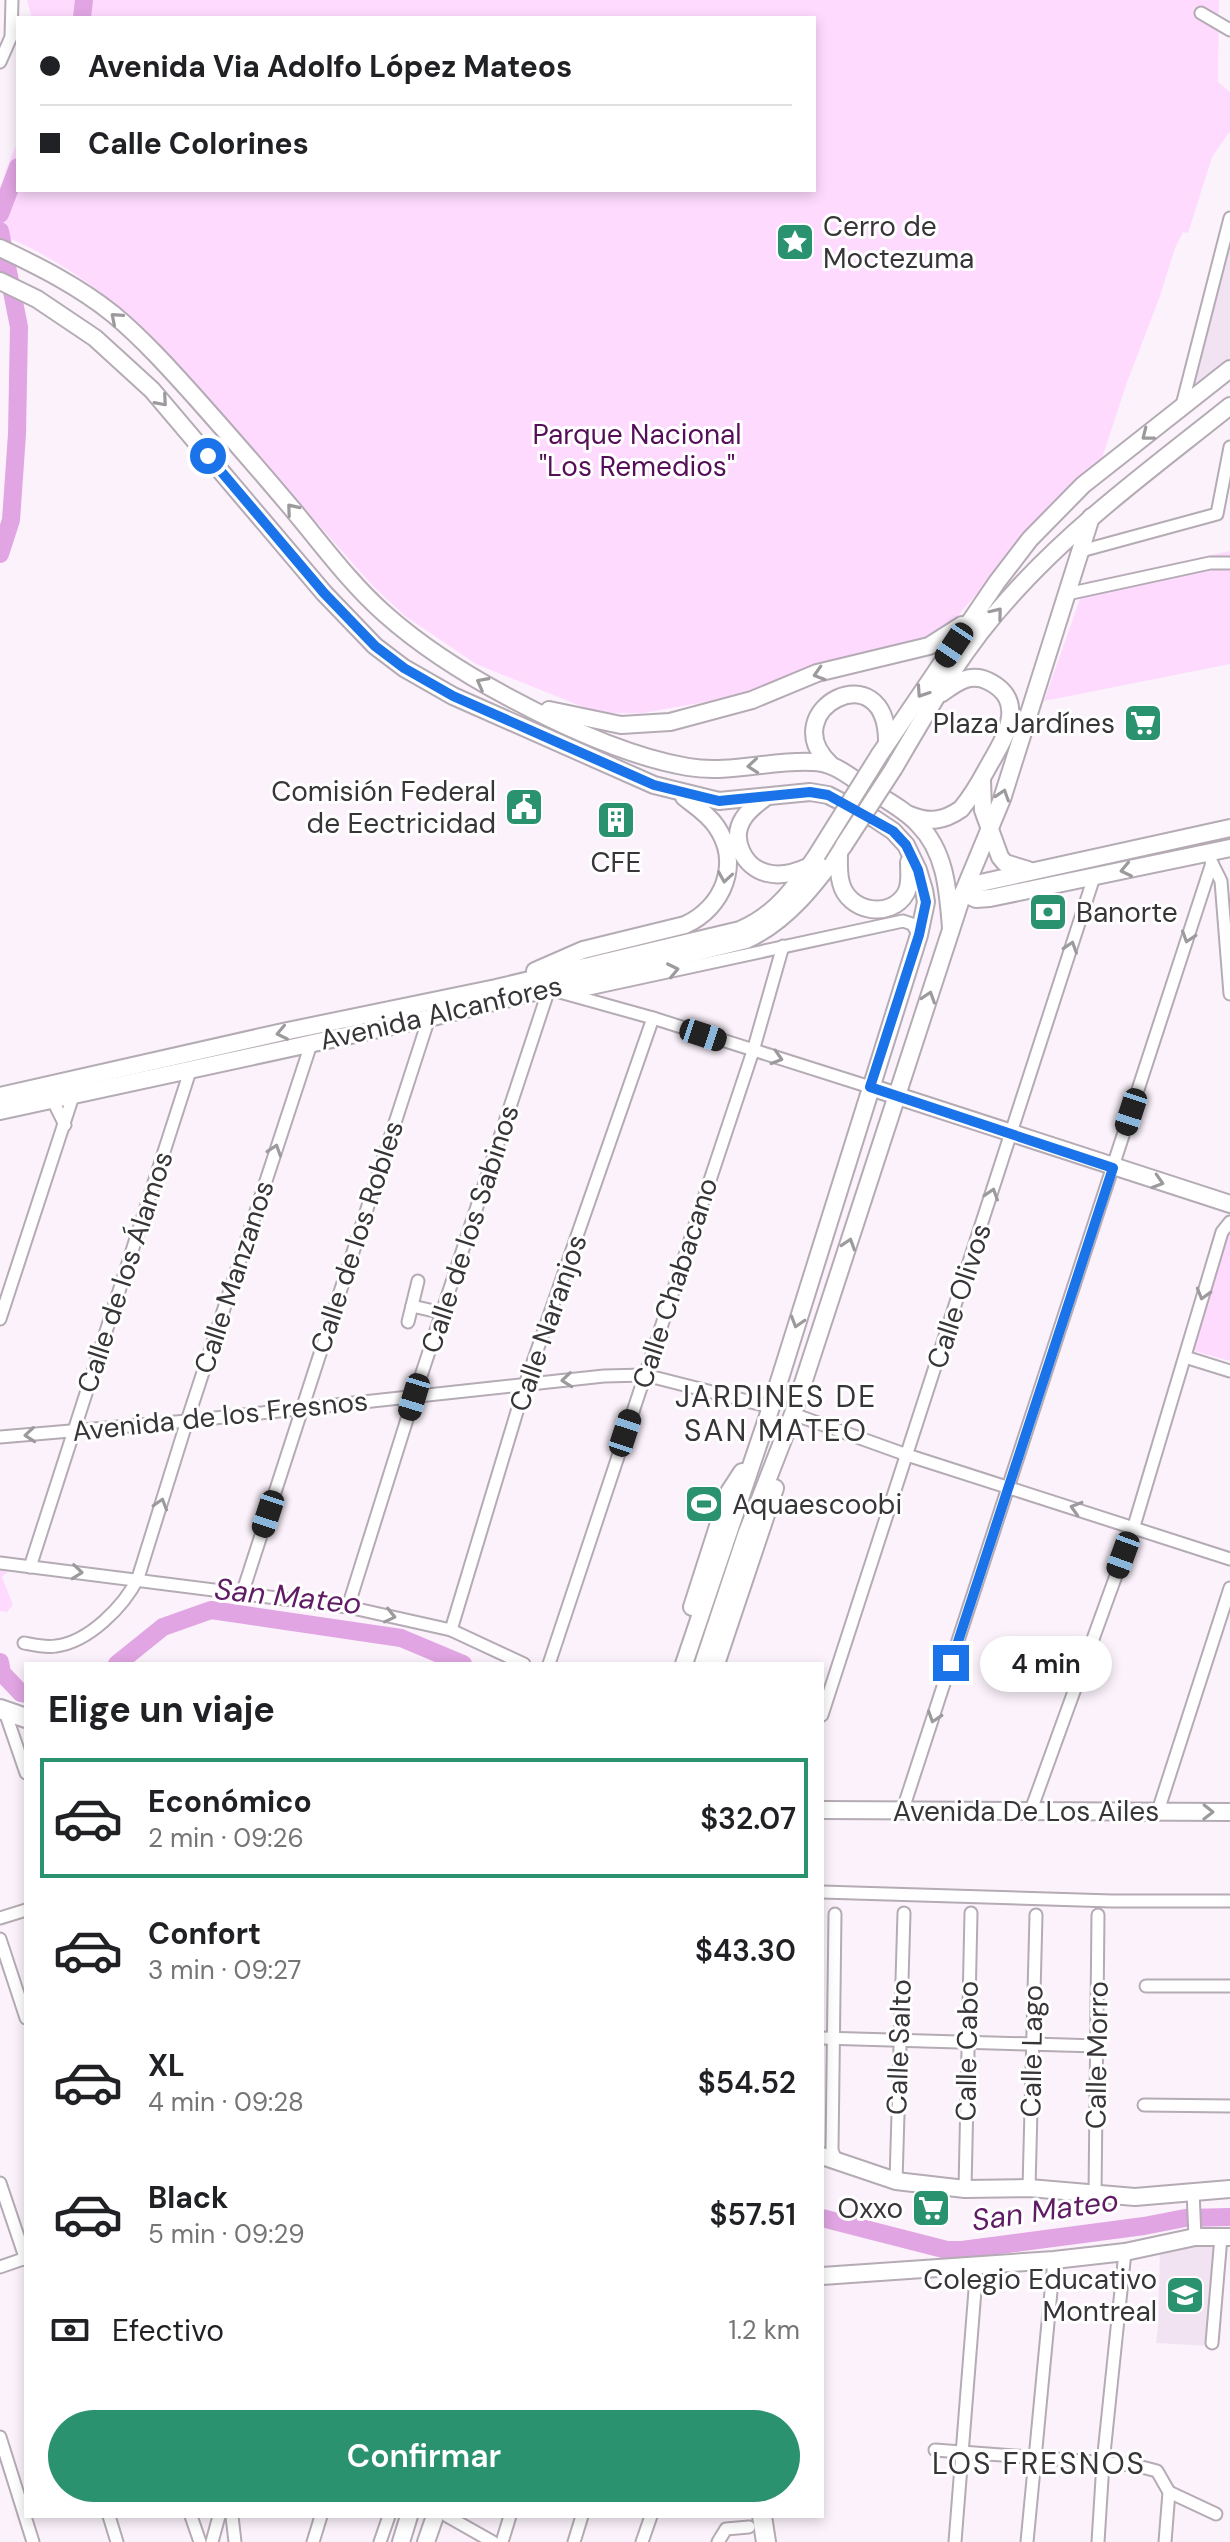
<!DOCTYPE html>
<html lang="es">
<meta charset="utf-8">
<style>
:root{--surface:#fff;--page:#f2f2f2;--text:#202124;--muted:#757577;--line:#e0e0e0;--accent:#2b926f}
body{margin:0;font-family:"DM Sans",sans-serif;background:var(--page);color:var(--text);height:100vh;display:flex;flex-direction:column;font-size:30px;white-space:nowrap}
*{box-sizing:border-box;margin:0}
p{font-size:26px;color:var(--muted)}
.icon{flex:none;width:44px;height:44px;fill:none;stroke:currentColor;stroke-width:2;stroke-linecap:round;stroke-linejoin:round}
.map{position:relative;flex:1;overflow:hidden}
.drawer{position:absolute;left:24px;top:1662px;width:800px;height:856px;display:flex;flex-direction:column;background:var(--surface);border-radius:0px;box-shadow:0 4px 12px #0003}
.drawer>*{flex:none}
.top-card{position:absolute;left:16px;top:16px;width:800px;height:176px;border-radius:0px;box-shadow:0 4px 12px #0003;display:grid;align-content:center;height:176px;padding:0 24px;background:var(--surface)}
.end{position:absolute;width:36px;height:36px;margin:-18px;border:10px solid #1a73e8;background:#fff;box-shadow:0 0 0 4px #fff}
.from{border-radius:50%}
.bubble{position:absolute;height:56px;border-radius:28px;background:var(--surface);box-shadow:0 4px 12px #0003;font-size:26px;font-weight:600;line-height:56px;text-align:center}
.car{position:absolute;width:24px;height:48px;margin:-24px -12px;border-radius:10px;box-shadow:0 0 6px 2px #0007;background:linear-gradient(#222 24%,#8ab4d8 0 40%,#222 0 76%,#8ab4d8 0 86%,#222 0)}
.top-card b{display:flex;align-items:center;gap:28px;height:76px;font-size:30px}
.top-card b+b{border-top:2px solid var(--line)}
.top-card i{width:20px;height:20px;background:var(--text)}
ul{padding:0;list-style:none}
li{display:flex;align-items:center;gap:24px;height:120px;margin:0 16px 12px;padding:0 8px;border:4px solid transparent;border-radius:0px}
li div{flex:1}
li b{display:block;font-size:30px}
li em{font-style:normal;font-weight:600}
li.on{border-color:var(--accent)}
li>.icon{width:72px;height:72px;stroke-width:1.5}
h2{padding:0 24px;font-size:36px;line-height:96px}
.pay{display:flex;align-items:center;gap:20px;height:88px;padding:0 24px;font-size:30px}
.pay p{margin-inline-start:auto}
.primary-button{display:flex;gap:16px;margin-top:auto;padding:16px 24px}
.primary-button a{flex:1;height:92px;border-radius:48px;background:var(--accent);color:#fff;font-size:32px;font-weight:600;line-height:92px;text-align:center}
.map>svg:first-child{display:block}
.built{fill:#f2e3f2}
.park{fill:#fedaff}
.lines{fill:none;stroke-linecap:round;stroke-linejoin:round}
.river{stroke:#e0a5e2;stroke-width:18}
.street-casing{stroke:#b4abb4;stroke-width:15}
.secondary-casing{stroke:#b4abb4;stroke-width:20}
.primary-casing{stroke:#b4abb4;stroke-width:22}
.street{stroke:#fff;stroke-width:11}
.secondary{stroke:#fff;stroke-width:16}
.primary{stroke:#fff;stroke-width:18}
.secondary-bridge-casing{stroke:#b4abb4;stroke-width:20;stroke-linecap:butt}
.secondary-bridge{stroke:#fff;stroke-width:16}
.oneway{stroke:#9c9a9c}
.route{stroke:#1a73e8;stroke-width:10}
.labels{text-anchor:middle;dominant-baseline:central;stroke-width:6;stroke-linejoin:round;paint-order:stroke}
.poi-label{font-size:28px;fill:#383538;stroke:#fff;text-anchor:end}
.park-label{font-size:28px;fill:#550f59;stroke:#fff}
.street-label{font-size:28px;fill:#383538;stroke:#fff}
.neighbourhood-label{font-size:30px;letter-spacing:2px;fill:#383538;stroke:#fff}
.water-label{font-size:30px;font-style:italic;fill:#5f1b63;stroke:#fff}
</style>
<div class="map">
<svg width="1230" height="2542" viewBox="0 0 1230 2542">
<rect width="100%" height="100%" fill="#fbf2fb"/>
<g class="built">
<polygon points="1230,240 1230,361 1201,386 1191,381"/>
<polygon points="1214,2242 1209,2346 1156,2343 1158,2326 1160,2249"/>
</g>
<g class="park">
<path d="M 27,0 L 1219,0 L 1218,82 L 1230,92 L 1230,131 L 1212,157 L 1188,233 L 1183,232 L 1175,248 L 1160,296 L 1126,385 L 1102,458 L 1090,472 L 1067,489 L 949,626 L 924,642 L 710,701 L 643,713 L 598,713 L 476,664 L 405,616 L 373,586 C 329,537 287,489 244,439 C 170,354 108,279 0,234 C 0,195 0,177 18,142 L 18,190 L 814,190 L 814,18 L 32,18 Z"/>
<polygon points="1230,551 1230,664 1044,701 1086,582"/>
<polygon points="1230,1229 1230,1361 1191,1350 1225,1235"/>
<polygon points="0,1566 9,1570 2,1577 13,1605 7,1612 0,1611"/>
</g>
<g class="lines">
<g class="river">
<polyline points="82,18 84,0"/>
<polyline points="0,214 18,167"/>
<polyline points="0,231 19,327 17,434 11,520 0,554"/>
<polyline points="0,1662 2,1673 21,1693 26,1694"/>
<polyline points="117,1664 163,1627 211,1610 401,1638 463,1664"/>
<polyline points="822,2218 947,2250 962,2250 1144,2226 1185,2218 1230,2217"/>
</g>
<g class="street-casing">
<g id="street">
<polyline points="1201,13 1230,30"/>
<polyline points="0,62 11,37 12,0"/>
<polyline points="1181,409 1230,218"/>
<polyline points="1081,551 1217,514 1230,447"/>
<polyline points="1067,594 1210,563 1230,563"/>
<polyline points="1211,861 1221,881 1230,994"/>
<polyline points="570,993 903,921 912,924 919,935"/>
<polyline points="49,1093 65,1125"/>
<polyline points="412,1306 443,1313"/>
<polyline points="0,1319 74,1093"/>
<polyline points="408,1322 418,1281"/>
<polyline points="1185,1357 1230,1371"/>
<polyline points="793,1414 907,1455 1230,1559"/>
<polyline points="0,1437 187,1421 604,1376 645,1375 771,1407"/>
<polyline points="0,1563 348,1607 451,1630 524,1664"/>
<polyline points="30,1567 191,1068"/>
<polyline points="242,1594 429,1018"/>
<polyline points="348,1607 414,1397 549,989 653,1018 870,1087"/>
<polyline points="451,1630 525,1385 653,1018"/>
<path d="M 24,1643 C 34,1645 46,1648 56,1646 C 89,1642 124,1606 138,1578 L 187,1421 L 312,1041"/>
<polyline points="549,1664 753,1051 783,946"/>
<polyline points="5,1712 26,1773"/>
<polyline points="822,1715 1094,877"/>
<polyline points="903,1809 1212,863"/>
<polyline points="1031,1810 1134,1526 1222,1232 1230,1222"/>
<polyline points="1158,1811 1230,1588"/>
<polyline points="822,1892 1112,1901 1230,1901"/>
<polyline points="835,1914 832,2150 836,2161"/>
<polyline points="0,1918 26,1910"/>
<polyline points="0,1939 26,2018"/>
<polyline points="1146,1986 1230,1986"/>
<polyline points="822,2038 1098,2046"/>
<polyline points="1144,2105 1230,2106"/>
<polyline points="896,2181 904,1913"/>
<polyline points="0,2183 26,2260"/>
<polyline points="1029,2188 1036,1915"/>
<polyline points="965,2189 971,1913"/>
<polyline points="1193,2192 1195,2237"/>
<polyline points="1095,2195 1098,1915"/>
<polyline points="0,2267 26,2258"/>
<polyline points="1212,2343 1221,2237"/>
<polyline points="0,2437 33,2542"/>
<polyline points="935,2450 1134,2465 1157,2471 1169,2492 1165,2542"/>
<polyline points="1169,2492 1216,2514"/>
<polyline points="109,2516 117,2542"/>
<polyline points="191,2516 200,2542"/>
<polyline points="232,2516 235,2542"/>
<polyline points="447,2516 493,2542"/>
<polyline points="212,2542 219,2516"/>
<polyline points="313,2542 321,2516"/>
<polyline points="380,2542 389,2516"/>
<polyline points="502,2542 510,2516"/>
<polyline points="574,2542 582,2516"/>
<polyline points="642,2542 651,2516"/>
<polyline points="718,2542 726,2529 749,2527"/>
<polyline points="955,2542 977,2265"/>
<polyline points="1027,2542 1054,2260"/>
<polyline points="1098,2542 1103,2463 1125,2252"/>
</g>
</g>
<g class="secondary-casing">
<g id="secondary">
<path d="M 0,248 C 40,267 78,286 113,314 C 143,339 170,369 196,398 C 229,435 262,473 294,511 C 323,546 351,584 385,614 C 422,647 465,674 508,697 C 560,725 630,757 688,767 C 729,774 771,760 812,762 C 834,762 849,776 867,788 C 884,799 904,809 918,824 C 946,852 948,891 951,928"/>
<polyline points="0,281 37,299 95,338 152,390 324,593 375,646 404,668 453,696 654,785 719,801 810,792 828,795 875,819 893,831 906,845 918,870 924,890 926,902 919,935 771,1407 684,1664"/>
<polyline points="549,710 621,725 670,722 752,700 817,673 929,646 962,625"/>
<polyline points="880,754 997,582 1030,539 1083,485 1230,369"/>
<path d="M 830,764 C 773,710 888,650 887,743"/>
<path d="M 894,768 C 929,708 963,648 1010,597 C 1075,524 1154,467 1230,406"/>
<polyline points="982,780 983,810 1000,857 1005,863 1028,870"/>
<path d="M 766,797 C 758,803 748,810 743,819 C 730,839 744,868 767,873 C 781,877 797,872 810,866"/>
<path d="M 910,815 C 929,823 944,821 961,809 C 972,796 980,782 988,767 C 1004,739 1029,701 988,681 C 970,672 956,683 942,693"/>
<path d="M 839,851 C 839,861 838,873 841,883 C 848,912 891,920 906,893 C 911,884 909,872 909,862"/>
<polyline points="963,893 976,884 994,880 1230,828"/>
<polyline points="963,893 976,899 990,898 1230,848"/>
<path d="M 535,971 L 583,950 L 685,925 C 723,908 742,863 716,826 C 708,814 695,806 684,797"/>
<polyline points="870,1087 1230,1204"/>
<path d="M 0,1096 L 283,1032 L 496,988 L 740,930 C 776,915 796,886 817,855"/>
<path d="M 0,1111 L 429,1018 L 746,940 C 788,921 817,882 844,845"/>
<polyline points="692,1607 729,1492 742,1472"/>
<polyline points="703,1664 746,1535 793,1414 963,893 1002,799 1091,517"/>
<polyline points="716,1664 775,1488"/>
<polyline points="822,1810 1230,1812"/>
<polyline points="822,2156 896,2181 965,2189 1029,2188 1135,2197 1230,2189"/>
<polyline points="822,2276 1054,2260 1125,2252 1195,2237 1230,2237"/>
<polyline points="401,2542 409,2516"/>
<polyline points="426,2542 435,2516"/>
</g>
</g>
<g class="primary-casing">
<g id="primary">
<polyline points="0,1709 26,1718"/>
<polyline points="762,2516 766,2542"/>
</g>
</g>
<use href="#street" class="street"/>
<use href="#secondary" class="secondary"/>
<use href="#primary" class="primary"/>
<g class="secondary-bridge-casing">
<g id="secondary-bridge">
<polyline points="844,845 894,768"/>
<polyline points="817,855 880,754"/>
</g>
</g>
<use href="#secondary-bridge" class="secondary-bridge"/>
</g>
<defs><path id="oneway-chevron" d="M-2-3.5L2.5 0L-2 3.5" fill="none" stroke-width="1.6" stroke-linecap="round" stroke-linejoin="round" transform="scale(2)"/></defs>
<g class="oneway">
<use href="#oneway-chevron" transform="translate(116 318) rotate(-139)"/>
<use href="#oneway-chevron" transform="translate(162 401) rotate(49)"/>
<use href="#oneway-chevron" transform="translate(1147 435) rotate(142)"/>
<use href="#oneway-chevron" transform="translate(292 509) rotate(-130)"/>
<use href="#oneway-chevron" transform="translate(997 613) rotate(-51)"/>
<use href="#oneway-chevron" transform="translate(819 674) rotate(163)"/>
<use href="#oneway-chevron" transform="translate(482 683) rotate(-152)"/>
<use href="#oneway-chevron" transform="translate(922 692) rotate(124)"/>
<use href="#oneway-chevron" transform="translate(753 766) rotate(175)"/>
<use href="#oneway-chevron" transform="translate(1003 795) rotate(-72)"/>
<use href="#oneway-chevron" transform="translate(1126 870) rotate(168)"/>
<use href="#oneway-chevron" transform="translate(725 877) rotate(99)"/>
<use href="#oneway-chevron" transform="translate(1188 937) rotate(108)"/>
<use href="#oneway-chevron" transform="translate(1071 947) rotate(-72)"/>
<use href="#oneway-chevron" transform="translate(673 970) rotate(-12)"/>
<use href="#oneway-chevron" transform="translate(929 997) rotate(-72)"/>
<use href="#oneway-chevron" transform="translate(282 1033) rotate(168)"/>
<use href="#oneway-chevron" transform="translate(777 1058) rotate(17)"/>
<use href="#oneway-chevron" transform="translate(275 1150) rotate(-72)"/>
<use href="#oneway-chevron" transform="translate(1158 1182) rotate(17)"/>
<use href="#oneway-chevron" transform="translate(992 1194) rotate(-72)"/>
<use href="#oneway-chevron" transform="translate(849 1244) rotate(-72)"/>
<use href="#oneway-chevron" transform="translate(1203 1294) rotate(106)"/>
<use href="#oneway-chevron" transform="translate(797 1322) rotate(107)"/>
<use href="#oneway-chevron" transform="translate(567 1380) rotate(174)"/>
<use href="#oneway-chevron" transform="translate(30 1435) rotate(175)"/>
<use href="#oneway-chevron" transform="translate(161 1504) rotate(-73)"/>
<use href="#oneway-chevron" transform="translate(1076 1508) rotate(-163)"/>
<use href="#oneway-chevron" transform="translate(77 1572) rotate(6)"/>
<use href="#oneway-chevron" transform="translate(390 1616) rotate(13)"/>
<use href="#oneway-chevron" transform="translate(934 1717) rotate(108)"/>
<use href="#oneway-chevron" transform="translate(1208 1812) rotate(1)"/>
</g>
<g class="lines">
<polyline class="route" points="208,456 324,593 375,646 404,668 453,696 654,785 719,801 810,792 828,795 893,831 906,845 918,870 926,902 919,935 870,1087 1113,1168 951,1663"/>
</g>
<defs>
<g id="sight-square" transform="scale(2)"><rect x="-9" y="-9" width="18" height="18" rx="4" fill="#2b926f" stroke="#fff"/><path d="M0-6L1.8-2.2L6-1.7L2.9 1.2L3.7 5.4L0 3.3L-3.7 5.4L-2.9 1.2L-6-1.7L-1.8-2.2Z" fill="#fff"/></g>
<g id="supermarket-square" transform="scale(2)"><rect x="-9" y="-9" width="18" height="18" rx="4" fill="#2b926f" stroke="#fff"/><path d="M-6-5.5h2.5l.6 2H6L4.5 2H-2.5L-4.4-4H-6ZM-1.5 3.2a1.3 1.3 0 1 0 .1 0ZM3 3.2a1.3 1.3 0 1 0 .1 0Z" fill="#fff"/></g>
<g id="civic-square" transform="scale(2)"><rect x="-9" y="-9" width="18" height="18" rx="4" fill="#2b926f" stroke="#fff"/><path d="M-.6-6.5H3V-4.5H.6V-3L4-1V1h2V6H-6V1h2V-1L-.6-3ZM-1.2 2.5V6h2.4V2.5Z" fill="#fff"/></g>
<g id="building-square" transform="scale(2)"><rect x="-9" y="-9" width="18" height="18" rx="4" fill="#2b926f" stroke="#fff"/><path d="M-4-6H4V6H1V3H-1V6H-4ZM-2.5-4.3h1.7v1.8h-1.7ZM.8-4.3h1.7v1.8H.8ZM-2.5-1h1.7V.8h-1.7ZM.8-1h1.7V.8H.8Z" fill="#fff"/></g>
<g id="bank-square" transform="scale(2)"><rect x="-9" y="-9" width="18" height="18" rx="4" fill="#2b926f" stroke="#fff"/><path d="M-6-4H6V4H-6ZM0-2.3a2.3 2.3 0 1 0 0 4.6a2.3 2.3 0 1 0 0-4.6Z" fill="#fff"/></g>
<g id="stadium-square" transform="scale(2)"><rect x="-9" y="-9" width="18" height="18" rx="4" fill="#2b926f" stroke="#fff"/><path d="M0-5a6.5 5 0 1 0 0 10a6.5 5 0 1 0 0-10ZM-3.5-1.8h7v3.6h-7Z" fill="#fff"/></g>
<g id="school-square" transform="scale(2)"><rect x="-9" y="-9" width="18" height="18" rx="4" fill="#2b926f" stroke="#fff"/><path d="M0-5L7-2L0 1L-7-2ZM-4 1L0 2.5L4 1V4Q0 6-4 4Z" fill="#fff"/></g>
</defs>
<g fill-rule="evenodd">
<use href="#sight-square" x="795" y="242"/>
<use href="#supermarket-square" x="1143" y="723"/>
<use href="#civic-square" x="524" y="807"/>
<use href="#building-square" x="616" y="820"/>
<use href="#bank-square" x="1048" y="912"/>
<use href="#stadium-square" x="704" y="1504"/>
<use href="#supermarket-square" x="931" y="2208"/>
<use href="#school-square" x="1185" y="2295"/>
</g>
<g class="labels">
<g class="poi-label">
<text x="823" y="226" text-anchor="start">Cerro de<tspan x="823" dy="32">Moctezuma</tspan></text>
<text x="1115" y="723">Plaza Jardínes</text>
<text x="496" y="791">Comisión Federal<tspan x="496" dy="32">de Eectricidad</tspan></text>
<text x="616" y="862" text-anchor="middle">CFE</text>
<text x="1076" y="912" text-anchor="start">Banorte</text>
<text x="732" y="1504" text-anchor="start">Aquaescoobi</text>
<text x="903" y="2208">Oxxo</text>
<text x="1157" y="2279">Colegio Educativo<tspan x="1157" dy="32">Montreal</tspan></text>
</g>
<g class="park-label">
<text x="637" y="434">Parque Nacional<tspan x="637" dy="32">"Los Remedios"</tspan></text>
</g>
<g class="street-label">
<text transform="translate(441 1013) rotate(-13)">Avenida Alcanfores</text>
<text transform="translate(470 1229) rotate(-72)">Calle de los Sabinos</text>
<text transform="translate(357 1237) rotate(-72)">Calle de los Robles</text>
<text transform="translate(125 1272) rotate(-72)">Calle de los Álamos</text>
<text transform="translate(234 1277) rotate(-72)">Calle Manzanos</text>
<text transform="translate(675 1283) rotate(-72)">Calle Chabacano</text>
<text transform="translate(959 1296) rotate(-72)">Calle Olivos</text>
<text transform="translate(548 1323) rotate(-71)">Calle Naranjos</text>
<text transform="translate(220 1416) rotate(-6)">Avenida de los Fresnos</text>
<text x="1026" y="1811">Avenida De Los Ailes</text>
<text transform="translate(899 2047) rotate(-88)">Calle Salto</text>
<text transform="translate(967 2051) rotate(-89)">Calle Cabo</text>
<text transform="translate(1032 2051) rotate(-89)">Calle Lago</text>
<text transform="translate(1097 2055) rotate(-89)">Calle Morro</text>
</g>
<g class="neighbourhood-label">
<text x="776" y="1396">JARDINES DE<tspan x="776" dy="34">SAN MATEO</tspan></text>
<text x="1039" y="2463">LOS FRESNOS</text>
</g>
<g class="water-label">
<text transform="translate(288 1596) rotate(6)">San Mateo</text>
<text transform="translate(1045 2210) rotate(-8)">San Mateo</text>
</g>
</g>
</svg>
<i class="end from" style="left:208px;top:456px"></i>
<i class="end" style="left:951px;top:1663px"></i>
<div class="bubble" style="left:980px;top:1636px;width:132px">4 min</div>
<i class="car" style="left:954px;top:645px;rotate:214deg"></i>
<i class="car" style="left:703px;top:1035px;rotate:108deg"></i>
<i class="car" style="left:1131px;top:1112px;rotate:198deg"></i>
<i class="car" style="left:414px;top:1397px;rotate:197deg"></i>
<i class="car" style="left:625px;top:1433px;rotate:18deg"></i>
<i class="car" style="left:268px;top:1514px;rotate:198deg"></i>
<i class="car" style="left:1123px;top:1555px;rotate:200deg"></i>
<div class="top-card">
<b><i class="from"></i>Avenida Via Adolfo López Mateos</b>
<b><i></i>Calle Colorines</b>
</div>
<section class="drawer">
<h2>Elige un viaje</h2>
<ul>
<li class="on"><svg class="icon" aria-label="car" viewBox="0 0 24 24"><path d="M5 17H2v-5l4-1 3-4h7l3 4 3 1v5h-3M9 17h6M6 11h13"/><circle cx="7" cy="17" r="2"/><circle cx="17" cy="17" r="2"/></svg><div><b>Económico</b><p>2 min · 09:26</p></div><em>$32.07</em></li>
<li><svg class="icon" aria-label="car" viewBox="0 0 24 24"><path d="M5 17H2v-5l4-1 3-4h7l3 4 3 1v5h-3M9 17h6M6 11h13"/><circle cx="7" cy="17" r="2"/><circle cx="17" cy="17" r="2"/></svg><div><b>Confort</b><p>3 min · 09:27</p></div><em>$43.30</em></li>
<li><svg class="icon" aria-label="car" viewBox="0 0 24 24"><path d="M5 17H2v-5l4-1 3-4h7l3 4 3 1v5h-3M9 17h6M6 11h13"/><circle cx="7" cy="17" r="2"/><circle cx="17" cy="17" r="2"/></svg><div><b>XL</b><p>4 min · 09:28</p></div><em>$54.52</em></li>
<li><svg class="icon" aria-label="car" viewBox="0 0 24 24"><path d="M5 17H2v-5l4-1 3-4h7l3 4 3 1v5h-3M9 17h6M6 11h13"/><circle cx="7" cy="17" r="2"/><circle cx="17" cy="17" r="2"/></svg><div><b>Black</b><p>5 min · 09:29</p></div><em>$57.51</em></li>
</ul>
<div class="pay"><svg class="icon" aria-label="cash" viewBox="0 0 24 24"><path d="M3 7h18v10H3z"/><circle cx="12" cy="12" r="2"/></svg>Efectivo<p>1.2 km</p></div>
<div class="primary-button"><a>Confirmar</a></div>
</section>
</div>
